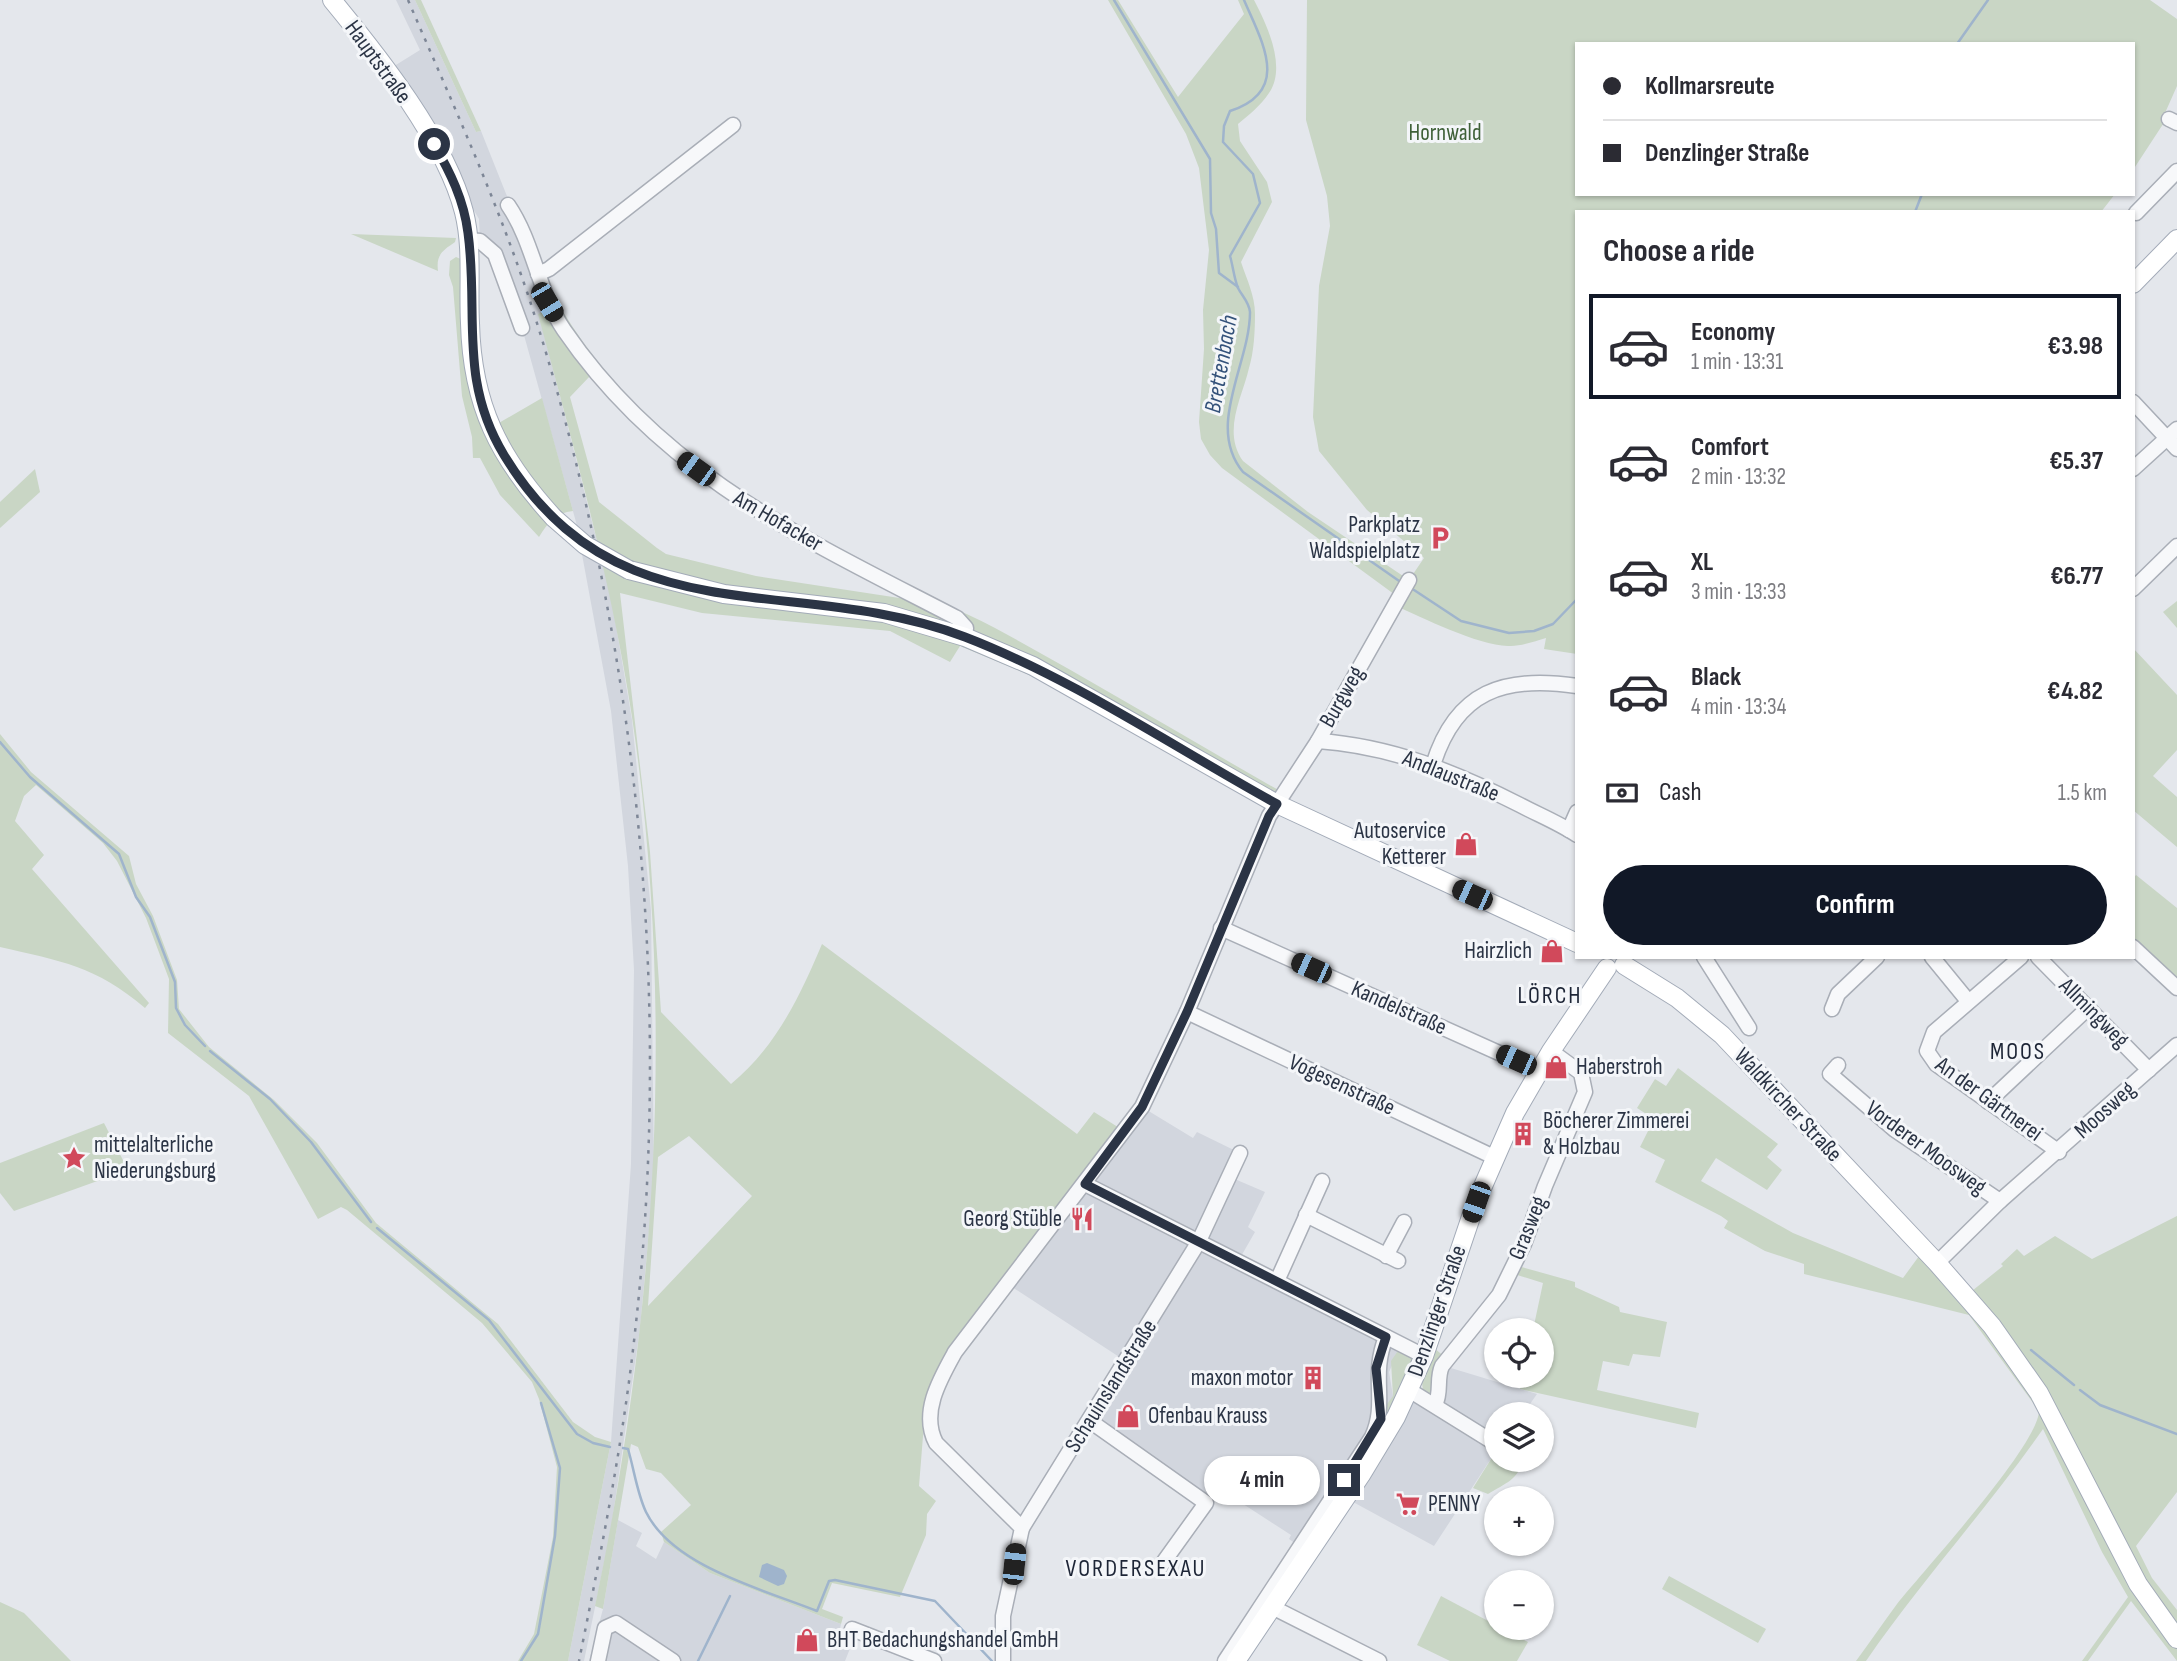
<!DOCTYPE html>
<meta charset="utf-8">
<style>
:root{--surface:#fff;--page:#f7f7f7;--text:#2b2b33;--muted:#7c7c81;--line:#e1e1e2;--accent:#111827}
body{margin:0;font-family:"Sofia Sans Condensed",sans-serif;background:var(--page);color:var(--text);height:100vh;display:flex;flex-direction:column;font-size:26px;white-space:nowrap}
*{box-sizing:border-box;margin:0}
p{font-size:23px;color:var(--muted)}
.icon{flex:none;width:38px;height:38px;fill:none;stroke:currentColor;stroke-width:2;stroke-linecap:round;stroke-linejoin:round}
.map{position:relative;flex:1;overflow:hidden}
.sheet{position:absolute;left:1575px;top:210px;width:560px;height:749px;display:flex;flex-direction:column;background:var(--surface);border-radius:0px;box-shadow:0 2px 5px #0004}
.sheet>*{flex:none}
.top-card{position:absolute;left:1575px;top:42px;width:560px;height:154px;border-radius:0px;box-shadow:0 2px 5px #0004;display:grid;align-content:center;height:154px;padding:0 28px;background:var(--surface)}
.tools{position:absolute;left:1484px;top:1318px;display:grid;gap:14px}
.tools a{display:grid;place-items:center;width:70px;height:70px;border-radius:50%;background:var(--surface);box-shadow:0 2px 5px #0004;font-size:35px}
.end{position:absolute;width:32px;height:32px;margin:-16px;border:9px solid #2b3445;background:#fff;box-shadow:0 0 0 4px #fff}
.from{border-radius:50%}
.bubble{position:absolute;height:49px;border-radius:24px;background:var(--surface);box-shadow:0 2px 5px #0004;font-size:23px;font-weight:700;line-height:49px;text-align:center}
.car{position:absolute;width:21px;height:42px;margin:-21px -10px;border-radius:9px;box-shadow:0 0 5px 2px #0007;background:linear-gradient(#222 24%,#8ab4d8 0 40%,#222 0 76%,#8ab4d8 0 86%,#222 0)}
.top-card b{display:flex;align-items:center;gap:24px;height:66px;font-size:26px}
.top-card b+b{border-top:2px solid var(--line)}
.top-card i{width:18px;height:18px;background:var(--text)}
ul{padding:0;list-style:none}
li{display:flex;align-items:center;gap:21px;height:105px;margin:0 14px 10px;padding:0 14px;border:4px solid transparent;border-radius:0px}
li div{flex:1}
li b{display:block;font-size:26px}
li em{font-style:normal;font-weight:700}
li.selected{border-color:var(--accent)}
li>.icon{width:63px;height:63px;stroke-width:1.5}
h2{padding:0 28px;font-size:32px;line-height:84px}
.pay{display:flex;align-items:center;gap:18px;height:77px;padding:0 28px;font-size:26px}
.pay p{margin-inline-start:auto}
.cta{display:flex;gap:14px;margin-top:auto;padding:14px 28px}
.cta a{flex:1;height:80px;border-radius:42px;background:var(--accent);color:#fff;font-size:28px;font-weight:700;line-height:80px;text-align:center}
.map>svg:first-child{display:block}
.built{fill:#d2d6de}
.green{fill:#c9d6c5;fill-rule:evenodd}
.water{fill:#9fb4cc}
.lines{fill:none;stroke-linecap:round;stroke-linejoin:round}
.stream{stroke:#9fb4cc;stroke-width:2.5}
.minor-casing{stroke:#a9aeb7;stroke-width:17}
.major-casing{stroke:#a3abb8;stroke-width:20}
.minor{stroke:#f7f8fa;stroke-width:14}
.major{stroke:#fff;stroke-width:18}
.rail{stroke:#7d8696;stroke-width:2.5;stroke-dasharray:3.5 7;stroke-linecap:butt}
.major-bridge-casing{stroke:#a3abb8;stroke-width:20;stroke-linecap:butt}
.major-bridge{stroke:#fff;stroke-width:18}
.route{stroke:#2b3445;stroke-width:9}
.labels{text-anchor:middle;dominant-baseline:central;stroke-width:6;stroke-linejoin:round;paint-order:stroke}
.street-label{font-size:23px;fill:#2b3445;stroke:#f4f6f9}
.park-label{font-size:23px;fill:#3f6138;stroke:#f4f6f9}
.poi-label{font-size:23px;fill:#2b3445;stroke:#f4f6f9;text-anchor:start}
.water-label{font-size:24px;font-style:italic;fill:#34527a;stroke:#f4f6f9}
.neighbourhood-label{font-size:24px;letter-spacing:2px;fill:#1d2536;stroke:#f4f6f9}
</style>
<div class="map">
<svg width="2177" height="1661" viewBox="0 0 2177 1661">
<rect width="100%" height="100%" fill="#e4e7ec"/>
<g class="built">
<polygon points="396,0 415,0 476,132 481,131 538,274 531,278 546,311 539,314 611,596 632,720 651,910 654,1177 640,1328 622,1453 611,1529 584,1661 568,1661 611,1442 631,1164 634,970 628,866 611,711 576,522 522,328 495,254 480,241 479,219 391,68 420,50"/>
<polygon points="1142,1107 1193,1138 1197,1132 1240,1153 1230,1177 1265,1192 1248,1227 1255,1232 1236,1265 1400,1348 1389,1372 1393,1396 1407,1385 1427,1394 1441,1365 1537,1394 1523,1414 1496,1414 1496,1451 1434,1546 1342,1496 1303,1549 1289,1539 1291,1535 1220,1489 1210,1503 1103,1424 1101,1415 1130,1364 1012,1287"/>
<polygon points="618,1520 642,1533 636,1546 656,1559 664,1542 710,1573 841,1624 840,1629 847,1632 844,1641 851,1646 845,1661 589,1661 603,1609"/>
</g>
<g class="green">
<polygon points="415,0 421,0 481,131 476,132"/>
<path d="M 1108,0 L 1118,0 L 1178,97 L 1244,14 L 1238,0 L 1254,0 C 1267,25 1287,67 1269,93 C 1261,105 1249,115 1238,124 L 1240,141 L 1267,182 L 1272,202 L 1241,262 C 1247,280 1255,296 1255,314 C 1255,331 1254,352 1249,368 C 1242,398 1222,431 1243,461 L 1308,512 L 1409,580 L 1424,558 L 1367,510 L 1319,451 L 1313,417 L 1319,286 L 1330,226 L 1327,196 L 1306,120 L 1307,0 L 2150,0 L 2177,19 L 2177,86 L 2165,113 L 2169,115 L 2133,170 L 2133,44 L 1577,44 L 1577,194 L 2115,194 L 2101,212 L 1577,212 L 1577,654 L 1544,649 L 1546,638 C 1535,641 1520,647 1508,646 C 1477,645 1423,618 1394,605 L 1398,597 L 1222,468 L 1210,455 L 1201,439 L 1199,422 L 1204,349 L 1203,310 L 1209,250 L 1199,168 L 1186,134 Z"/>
<path d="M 351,234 L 456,238 L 455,242 C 442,251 436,255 438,271 Z"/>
<path d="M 456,257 L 463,260 L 485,388 L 497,424 L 542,398 L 573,511 C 556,513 548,522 539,537 L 500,495 L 480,458 L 473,458 L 472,437 L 462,396 L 453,287 L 449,275 L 450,261 Z"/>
<path d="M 542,272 C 608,415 751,504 885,576 C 921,595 959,609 995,628 C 1091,680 1185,737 1280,791 L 1265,807 L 1034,677 L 960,646 L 950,662 L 890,631 L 702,613 L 620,593 L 650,852 L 661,1012 L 731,1084 C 776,1047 800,996 822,944 L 1077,1134 L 1094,1112 L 1121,1129 L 959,1339 L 925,1411 L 919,1486 L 936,1501 L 927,1514 L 926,1535 L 900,1597 L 832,1583 L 822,1609 L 843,1617 L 841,1624 L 710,1573 L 664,1542 L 661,1532 L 691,1505 L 661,1473 L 646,1469 L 638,1447 L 631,1444 L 603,1609 L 595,1606 C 656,1316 676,1012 632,717 C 611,580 574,448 538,314 L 545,311 L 531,277 ZM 591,375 L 641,430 L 696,476 L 753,515 L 906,599 L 756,576 L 666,554 L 657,548 L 599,502 L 570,397 ZM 689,1136 L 752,1196 L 648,1306 L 658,1157 Z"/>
<polygon points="35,469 40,492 0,528 0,502"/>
<polygon points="2177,601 2177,628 2163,612"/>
<polygon points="2133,648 2177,695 2177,750 2153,776 2177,797 2177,847 2133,810"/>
<path d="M 0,734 L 31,772 L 129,856 L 136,884 L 153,916 L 177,980 L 179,1009 L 209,1047 L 274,1100 L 317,1143 L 376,1223 L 498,1324 L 573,1422 L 595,1437 L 611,1442 L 568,1661 L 518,1661 L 534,1634 L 553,1537 L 557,1467 L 539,1399 L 532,1382 L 482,1323 L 347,1210 L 341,1207 L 318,1219 L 249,1096 L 168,1033 L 169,979 L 146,918 L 117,861 L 103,843 L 36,785 L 24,796 L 15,821 L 44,855 L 32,869 L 149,1003 L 145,1008 C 96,966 61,961 0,947 Z"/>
<polygon points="2136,875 2177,908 2177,980 2133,939 2133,879"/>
<path d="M 1678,1068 L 1778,1144 L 1767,1157 L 1782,1170 L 1767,1190 L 1716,1158 L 1701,1181 L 1793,1233 L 1903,1278 L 1922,1252 L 1962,1299 L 2003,1266 L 2001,1264 L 2017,1249 L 2024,1256 L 2055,1236 L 2092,1259 L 2177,1216 L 2177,1492 L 2136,1546 L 2152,1578 L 2177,1610 L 2177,1661 L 2131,1601 L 2088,1661 L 2082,1661 L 2128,1597 L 2102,1552 L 2043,1429 C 1987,1509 1921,1581 1866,1661 L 1856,1661 C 1870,1642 1883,1623 1897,1604 C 1924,1570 2038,1446 2039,1411 L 1969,1315 L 1804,1274 L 1804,1264 L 1765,1251 L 1724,1228 L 1728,1221 L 1721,1216 L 1655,1182 L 1665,1160 L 1640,1147 L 1654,1119 L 1637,1108 L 1655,1079 L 1666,1086 Z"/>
<polygon points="104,1123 128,1170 14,1211 0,1193 0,1163"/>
<polygon points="1518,1266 1575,1282 1575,1287 1619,1307 1620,1312 1667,1322 1660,1357 1633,1354 1629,1366 1603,1361 1597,1390 1699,1413 1696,1428 1520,1389 1523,1376 1542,1376 1542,1330 1533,1330 1543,1283 1514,1274"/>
<polygon points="1400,1348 1413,1358 1414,1365 1387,1419 1387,1404 1393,1396 1391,1361"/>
<polygon points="1434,1348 1446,1358 1433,1398 1423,1390 1422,1383"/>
<path d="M 1496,1451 L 1496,1460 L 1522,1460 C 1520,1479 1504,1484 1488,1494 L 1473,1488 Z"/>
<polygon points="1669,1576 1766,1629 1758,1643 1662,1589"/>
<polygon points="1441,1596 1528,1642 1517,1661 1450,1661 1417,1645"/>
<polygon points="0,1602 24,1613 71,1661 0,1661"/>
</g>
<polygon class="water" points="767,1563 784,1570 787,1576 784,1584 778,1586 759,1577 762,1565"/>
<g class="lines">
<g class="stream">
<polyline points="1114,0 1210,159 1211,213 1216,229 1219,273 1238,287"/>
<path d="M 1244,0 C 1262,42 1292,91 1230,111 L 1224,126 L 1223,142 L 1253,174 L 1260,203 L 1230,256 C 1233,266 1234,278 1238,288 C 1242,296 1249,302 1250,312 C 1250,364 1205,426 1243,472 L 1402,583"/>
<polyline points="1957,44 1988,0"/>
<polyline points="1915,212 1922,194"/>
<polyline points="1411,588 1461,621 1509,633 1534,631 1553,624 1577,599"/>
<polyline points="0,742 30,777 119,854 136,897 150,917 175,982 176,1008 185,1025 205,1046"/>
<polyline points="210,1051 270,1099 311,1142 371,1222"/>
<polyline points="377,1228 489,1320 577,1434 593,1443 610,1447"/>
<polyline points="2031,1350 2074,1385"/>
<polyline points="2080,1390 2100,1405 2177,1434"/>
<path d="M 623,1448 L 628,1449 C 634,1469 637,1493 646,1512 C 673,1567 765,1590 817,1611 L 829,1581 L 835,1580 L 935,1601 L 992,1661"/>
<polyline points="521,1661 538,1634 555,1536 560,1468 541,1403"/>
<polyline points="698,1661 730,1596"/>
</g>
<g class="minor-casing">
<g id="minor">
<polyline points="2169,119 2177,123"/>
<path d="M 508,205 C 534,243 538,292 564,330 C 664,476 805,539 957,618 L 966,628 L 965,637"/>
<polyline points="2136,213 2177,171"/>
<polyline points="469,240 480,241 495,254 522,328"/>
<polyline points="538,274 549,269 733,125"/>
<polyline points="2133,402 2177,449"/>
<polyline points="2133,469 2177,429"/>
<polyline points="2133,589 2177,546"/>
<path d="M 1318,741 C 1391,746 1455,772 1520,805 C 1539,815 1559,823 1577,835"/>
<path d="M 1433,765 C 1456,691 1504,675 1577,686"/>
<polyline points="1569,830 1577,812"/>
<polyline points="1221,928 1539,1071"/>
<polyline points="2133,947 2177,988"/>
<polyline points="1704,957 1749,1028"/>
<polyline points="1932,957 1968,1001"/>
<polyline points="2021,957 1934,1032 1927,1051 1936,1064 2059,1152"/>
<polyline points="2038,957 2149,1070"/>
<polyline points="1832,1009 1838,994 1877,957"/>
<polyline points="1187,1012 1496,1158"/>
<polyline points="1838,1065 1830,1074 1895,1130 2000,1201"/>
<polyline points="1988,1102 2088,1008"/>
<polyline points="1085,1184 1424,1356"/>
<polyline points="1306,1215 1398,1261"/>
<polyline points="1386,1256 1404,1222"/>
<polyline points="1937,1263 2000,1201 2177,1045"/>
<polyline points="1277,1281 1322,1181"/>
<polyline points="1409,1390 1496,1444"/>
<path d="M 1435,1405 C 1442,1392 1436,1379 1442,1366 L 1499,1295 L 1524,1244 L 1545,1186 L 1585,1092 L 1581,1073 L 1551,1051"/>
<polyline points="1090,1421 1206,1503 1160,1567"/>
<polyline points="1022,1528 1198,1243 1240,1153"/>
<polyline points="1272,1607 1379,1661"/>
<polyline points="852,1629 934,1661"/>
<polyline points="598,1661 605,1628 616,1623 673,1661"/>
<path d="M 1003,1661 L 1003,1616 L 1022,1528 L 936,1443 C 920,1413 940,1379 955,1352 L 1142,1107 L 1187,1012 L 1269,816 L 1318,741 L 1409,580"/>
<path d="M 1225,1661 L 1372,1437 C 1388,1402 1370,1377 1386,1337"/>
</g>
</g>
<g class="major-casing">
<g id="major">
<path d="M 332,0 C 378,56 446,141 464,212 C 473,248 468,286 470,323 C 472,405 499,458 554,518"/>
<polyline points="2133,284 2177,239"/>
<polyline points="629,570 724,594 884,613 965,637 1033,666 1277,804 1577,943"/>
<polyline points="1624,965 1677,998 1722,1035 1937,1263 1992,1326 2039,1393 2138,1584 2177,1639"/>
<polyline points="1236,1661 1361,1475 1396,1417 1424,1356 1476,1202 1515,1113 1551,1051 1607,968"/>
</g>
</g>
<use href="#minor" class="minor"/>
<use href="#major" class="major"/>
<path class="rail" d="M 408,0 C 451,100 496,198 530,301 C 636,631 674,988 635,1332 C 623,1443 601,1552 579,1661"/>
<g class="major-bridge-casing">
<polyline id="major-bridge" points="554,518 585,545 629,570"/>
</g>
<use href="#major-bridge" class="major-bridge"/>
</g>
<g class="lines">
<path class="route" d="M 434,144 C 450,172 464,200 468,233 C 479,313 458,379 504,455 C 619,643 793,571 965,637 C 1074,679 1175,748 1277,804 L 1269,816 L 1187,1012 L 1142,1107 L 1085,1184 L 1386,1337 L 1376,1368 L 1381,1419 L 1344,1480"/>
</g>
<defs>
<g id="parking-bare" transform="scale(1.89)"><path d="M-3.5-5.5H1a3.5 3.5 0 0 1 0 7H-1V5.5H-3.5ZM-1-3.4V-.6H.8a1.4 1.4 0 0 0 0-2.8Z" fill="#d1495b" stroke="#f4f6f9" stroke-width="2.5" paint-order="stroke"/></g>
<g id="shop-bare" transform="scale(1.89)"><path d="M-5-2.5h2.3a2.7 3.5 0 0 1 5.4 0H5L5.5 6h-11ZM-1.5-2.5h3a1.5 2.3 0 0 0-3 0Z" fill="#d1495b" stroke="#f4f6f9" stroke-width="2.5" paint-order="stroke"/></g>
<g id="building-bare" transform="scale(1.89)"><path d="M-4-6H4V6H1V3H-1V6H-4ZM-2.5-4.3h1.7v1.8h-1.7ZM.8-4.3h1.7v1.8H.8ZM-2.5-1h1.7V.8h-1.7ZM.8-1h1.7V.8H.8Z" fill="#d1495b" stroke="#f4f6f9" stroke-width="2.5" paint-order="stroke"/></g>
<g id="sight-bare" transform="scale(1.89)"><path d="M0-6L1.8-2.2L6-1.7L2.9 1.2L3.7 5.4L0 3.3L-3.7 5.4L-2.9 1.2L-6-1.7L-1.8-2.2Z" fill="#d1495b" stroke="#f4f6f9" stroke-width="2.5" paint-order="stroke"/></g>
<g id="restaurant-bare" transform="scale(1.89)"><path d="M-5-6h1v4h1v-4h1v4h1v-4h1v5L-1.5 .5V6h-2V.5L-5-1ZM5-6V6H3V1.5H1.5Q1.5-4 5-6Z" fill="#d1495b" stroke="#f4f6f9" stroke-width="2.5" paint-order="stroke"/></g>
<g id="supermarket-bare" transform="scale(1.89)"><path d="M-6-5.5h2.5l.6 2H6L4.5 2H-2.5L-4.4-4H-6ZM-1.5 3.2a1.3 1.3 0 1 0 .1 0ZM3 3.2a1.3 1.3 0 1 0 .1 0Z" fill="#d1495b" stroke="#f4f6f9" stroke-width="2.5" paint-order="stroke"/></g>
</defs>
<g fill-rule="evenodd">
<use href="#parking-bare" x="1440" y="538"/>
<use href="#shop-bare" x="1466" y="844"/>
<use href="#shop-bare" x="1552" y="951"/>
<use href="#shop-bare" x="1556" y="1067"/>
<use href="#building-bare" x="1523" y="1134"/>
<use href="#sight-bare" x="74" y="1158"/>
<use href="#restaurant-bare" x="1082" y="1219"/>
<use href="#building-bare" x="1313" y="1378"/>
<use href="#shop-bare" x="1128" y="1416"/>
<use href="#supermarket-bare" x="1408" y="1504"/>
<use href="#shop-bare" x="807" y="1640"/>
</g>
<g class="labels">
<g class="street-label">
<text transform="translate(378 62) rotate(54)">Hauptstraße</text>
<text transform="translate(778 521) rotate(30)">Am Hofacker</text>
<text transform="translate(1342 697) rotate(-60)">Burgweg</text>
<text transform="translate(1451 776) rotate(22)">Andlaustraße</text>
<text transform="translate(1399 1008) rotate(24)">Kandelstraße</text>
<text transform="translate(2094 1013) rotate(45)">Allmingweg</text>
<text transform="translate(1342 1085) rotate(25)">Vogesenstraße</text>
<text transform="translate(1989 1099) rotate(36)">An der Gärtnerei</text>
<text transform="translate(1788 1105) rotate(47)">Waldkircher Straße</text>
<text transform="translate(2105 1110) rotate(-42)">Moosweg</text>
<text transform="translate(1926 1148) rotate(36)">Vorderer Moosweg</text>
<text transform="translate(1528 1228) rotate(-68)">Grasweg</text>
<text transform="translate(1437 1311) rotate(-71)">Denzlinger Straße</text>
<text transform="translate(1111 1386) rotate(-58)">Schauinslandstraße</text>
</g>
<g class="park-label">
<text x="1445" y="133">Hornwald</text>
</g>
<g class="poi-label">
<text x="1420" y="525" text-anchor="end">Parkplatz<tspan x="1420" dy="26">Waldspielplatz</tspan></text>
<text x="1446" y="831" text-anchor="end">Autoservice<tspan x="1446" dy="26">Ketterer</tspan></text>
<text x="1532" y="951" text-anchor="end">Hairzlich</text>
<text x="1576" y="1067">Haberstroh</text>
<text x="1543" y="1121">Böcherer Zimmerei<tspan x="1543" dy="26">&amp; Holzbau</tspan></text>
<text x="94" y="1145">mittelalterliche<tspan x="94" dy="26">Niederungsburg</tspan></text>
<text x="1062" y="1219" text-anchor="end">Georg Stüble</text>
<text x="1293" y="1378" text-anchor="end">maxon motor</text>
<text x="1148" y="1416">Ofenbau Krauss</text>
<text x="1428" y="1504">PENNY</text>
<text x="827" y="1640">BHT Bedachungshandel GmbH</text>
</g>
<g class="water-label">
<text transform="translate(1221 364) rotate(-80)">Brettenbach</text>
</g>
<g class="neighbourhood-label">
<text x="1550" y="995">LÖRCH</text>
<text x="2018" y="1051">MOOS</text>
<text x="1136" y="1568">VORDERSEXAU</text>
</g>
</g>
</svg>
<div class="tools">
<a><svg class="icon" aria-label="locate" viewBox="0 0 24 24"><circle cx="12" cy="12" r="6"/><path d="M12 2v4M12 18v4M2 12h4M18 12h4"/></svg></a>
<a><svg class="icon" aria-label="layers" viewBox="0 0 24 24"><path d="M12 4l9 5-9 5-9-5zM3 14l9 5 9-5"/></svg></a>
<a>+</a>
<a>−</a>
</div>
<i class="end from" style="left:434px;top:144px"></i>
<i class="end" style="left:1344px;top:1480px"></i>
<div class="bubble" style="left:1204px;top:1456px;width:116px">4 min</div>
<i class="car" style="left:547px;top:302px;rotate:149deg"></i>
<i class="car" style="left:696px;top:469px;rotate:306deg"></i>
<i class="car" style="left:1472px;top:895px;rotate:294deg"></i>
<i class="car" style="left:1311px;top:968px;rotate:294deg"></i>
<i class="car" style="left:1516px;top:1060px;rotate:294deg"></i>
<i class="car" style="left:1476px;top:1202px;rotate:199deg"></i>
<i class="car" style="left:1014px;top:1564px;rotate:6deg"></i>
<div class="top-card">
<b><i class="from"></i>Kollmarsreute</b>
<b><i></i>Denzlinger Straße</b>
</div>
<section class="sheet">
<h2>Choose a ride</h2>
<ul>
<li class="selected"><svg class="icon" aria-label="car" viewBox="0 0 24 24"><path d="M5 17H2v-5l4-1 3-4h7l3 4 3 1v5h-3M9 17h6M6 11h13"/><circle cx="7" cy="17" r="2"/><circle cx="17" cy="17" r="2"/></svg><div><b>Economy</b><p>1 min · 13:31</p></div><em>€3.98</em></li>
<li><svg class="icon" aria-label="car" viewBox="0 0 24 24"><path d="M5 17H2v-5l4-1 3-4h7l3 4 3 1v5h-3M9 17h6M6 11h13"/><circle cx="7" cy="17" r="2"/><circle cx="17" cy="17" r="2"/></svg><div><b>Comfort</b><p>2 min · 13:32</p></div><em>€5.37</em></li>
<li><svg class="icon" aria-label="car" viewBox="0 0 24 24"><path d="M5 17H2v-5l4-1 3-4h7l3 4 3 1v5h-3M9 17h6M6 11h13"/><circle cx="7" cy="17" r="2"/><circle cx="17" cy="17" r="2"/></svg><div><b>XL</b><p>3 min · 13:33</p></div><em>€6.77</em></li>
<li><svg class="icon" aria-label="car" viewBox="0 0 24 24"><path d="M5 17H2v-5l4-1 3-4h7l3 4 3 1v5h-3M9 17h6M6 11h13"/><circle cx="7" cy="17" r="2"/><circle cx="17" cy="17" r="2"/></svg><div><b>Black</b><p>4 min · 13:34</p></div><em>€4.82</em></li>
</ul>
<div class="pay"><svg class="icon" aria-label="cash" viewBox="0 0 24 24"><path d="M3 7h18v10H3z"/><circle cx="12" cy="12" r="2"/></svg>Cash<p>1.5 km</p></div>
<div class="cta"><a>Confirm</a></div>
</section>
</div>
